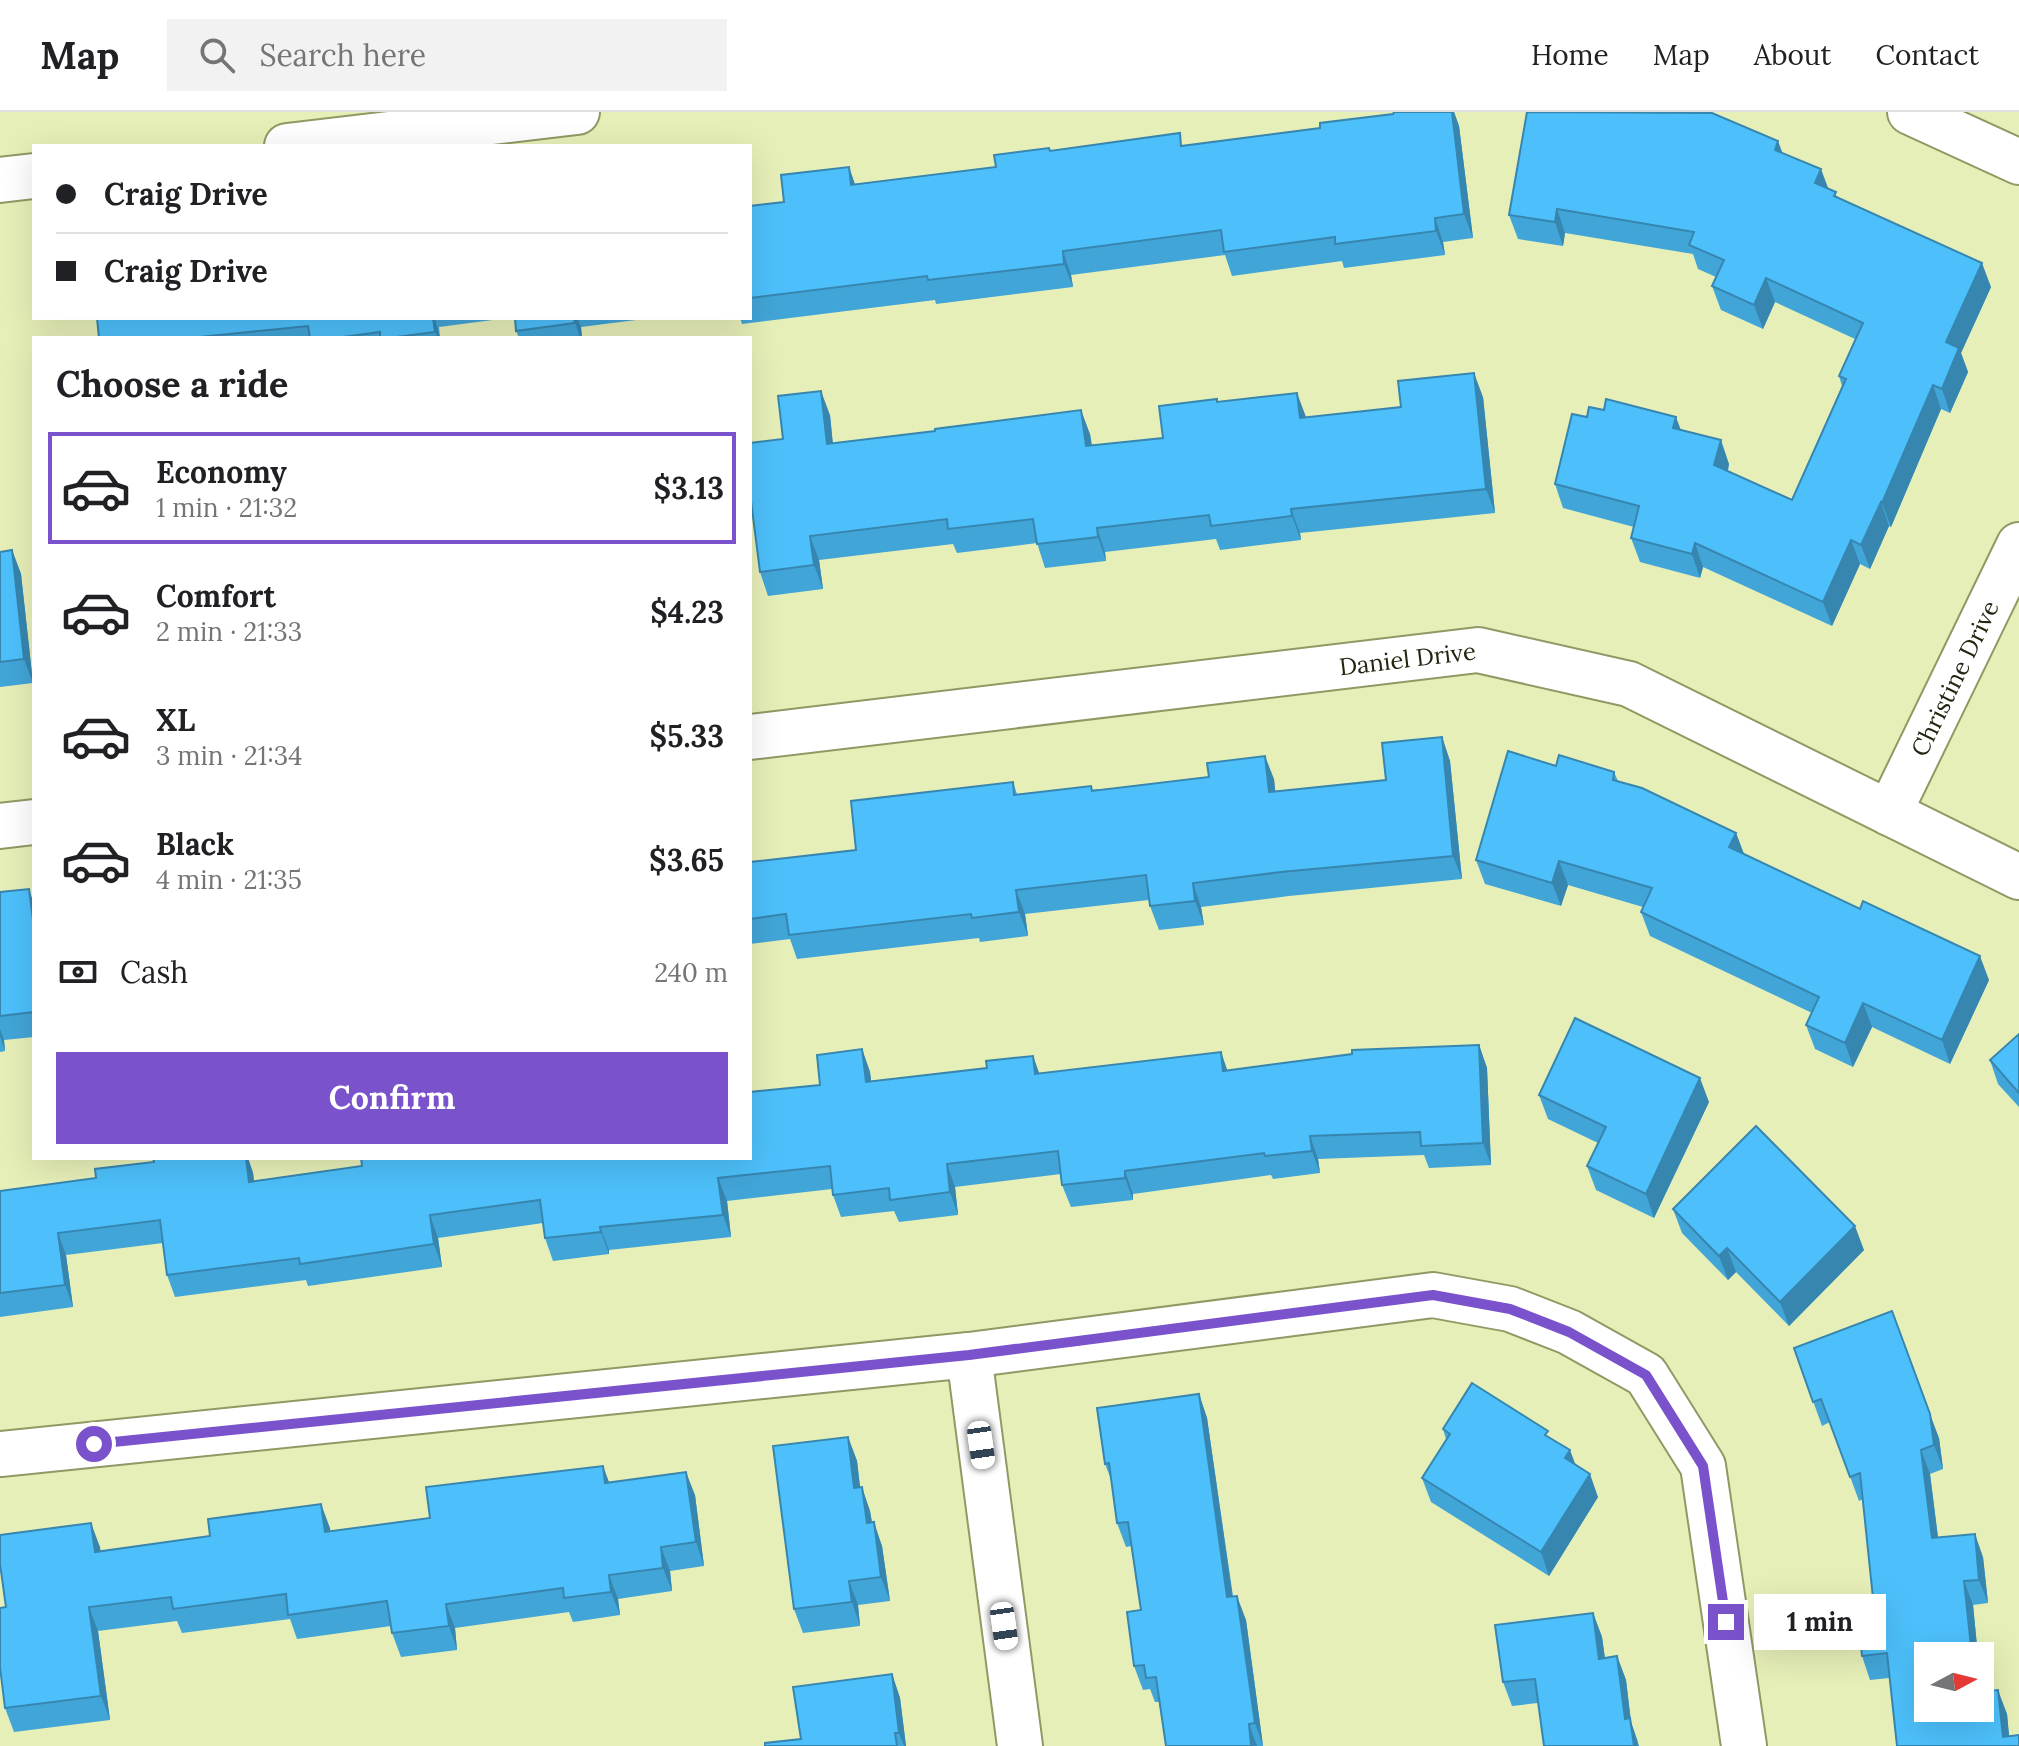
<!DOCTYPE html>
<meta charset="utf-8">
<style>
:root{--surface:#fff;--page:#f2f2f2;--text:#202124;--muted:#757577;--line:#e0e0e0;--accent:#7a53cc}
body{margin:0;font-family:Lora,serif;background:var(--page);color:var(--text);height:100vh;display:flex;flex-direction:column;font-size:30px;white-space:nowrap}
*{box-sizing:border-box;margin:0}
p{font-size:26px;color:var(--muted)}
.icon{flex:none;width:44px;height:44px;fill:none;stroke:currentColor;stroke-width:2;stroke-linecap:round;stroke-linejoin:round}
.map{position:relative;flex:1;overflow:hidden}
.details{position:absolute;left:32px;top:224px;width:720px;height:824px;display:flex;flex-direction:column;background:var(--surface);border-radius:0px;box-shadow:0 8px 32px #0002}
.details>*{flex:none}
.hud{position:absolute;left:32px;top:32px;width:720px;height:176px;border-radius:0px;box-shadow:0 8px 32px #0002;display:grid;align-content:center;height:176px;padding:0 24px;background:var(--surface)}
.needle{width:52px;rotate:83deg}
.tools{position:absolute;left:1914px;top:1530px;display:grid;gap:16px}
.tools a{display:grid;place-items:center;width:80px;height:80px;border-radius:0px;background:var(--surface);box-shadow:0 8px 32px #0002;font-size:40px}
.end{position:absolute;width:36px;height:36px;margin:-18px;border:10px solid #7a53cc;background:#fff;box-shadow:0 0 0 4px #fff}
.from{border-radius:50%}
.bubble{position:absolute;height:56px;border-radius:0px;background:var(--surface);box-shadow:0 8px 32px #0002;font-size:26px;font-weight:700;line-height:56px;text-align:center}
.car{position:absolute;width:24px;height:48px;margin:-24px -12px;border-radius:10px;box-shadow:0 0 6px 2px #0007;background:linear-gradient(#fff 24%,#345 0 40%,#fff 0 76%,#345 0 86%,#fff 0)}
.hud b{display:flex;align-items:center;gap:28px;height:76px;font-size:30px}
.hud b+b{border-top:2px solid var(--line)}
.hud i{width:20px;height:20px;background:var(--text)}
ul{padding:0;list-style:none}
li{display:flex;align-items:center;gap:24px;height:112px;margin:0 16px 12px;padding:0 8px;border:4px solid transparent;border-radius:0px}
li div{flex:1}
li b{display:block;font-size:30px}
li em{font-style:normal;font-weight:700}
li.current{border-color:var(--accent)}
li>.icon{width:72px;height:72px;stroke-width:1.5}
h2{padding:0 24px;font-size:36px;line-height:96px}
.pay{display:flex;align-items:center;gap:20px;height:88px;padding:0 24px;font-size:30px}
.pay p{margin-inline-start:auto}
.cta{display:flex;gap:16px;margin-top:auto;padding:16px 24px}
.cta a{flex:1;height:92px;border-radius:0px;background:var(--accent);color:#fff;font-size:32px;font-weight:700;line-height:92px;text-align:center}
header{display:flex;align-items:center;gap:48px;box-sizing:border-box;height:112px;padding:0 40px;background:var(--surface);border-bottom:2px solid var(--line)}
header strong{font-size:38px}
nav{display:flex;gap:44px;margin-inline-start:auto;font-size:28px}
.search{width:560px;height:72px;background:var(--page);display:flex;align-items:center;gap:20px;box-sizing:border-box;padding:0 28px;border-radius:0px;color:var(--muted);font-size:30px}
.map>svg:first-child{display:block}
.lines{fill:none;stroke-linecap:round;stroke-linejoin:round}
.street-casing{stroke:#919864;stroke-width:48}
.street{stroke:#fff;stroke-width:44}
.wall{fill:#42a5d8}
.shaded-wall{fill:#3686b0}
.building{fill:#4dc0fb;stroke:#3686b0;stroke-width:2}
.route{stroke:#7a53cc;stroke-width:10}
.labels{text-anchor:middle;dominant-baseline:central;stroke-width:7;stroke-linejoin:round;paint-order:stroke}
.street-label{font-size:24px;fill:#22250f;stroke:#f4fcc5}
</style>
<header>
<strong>Map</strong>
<div class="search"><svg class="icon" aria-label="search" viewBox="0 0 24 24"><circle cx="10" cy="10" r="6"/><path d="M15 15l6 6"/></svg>Search here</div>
<nav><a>Home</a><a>Map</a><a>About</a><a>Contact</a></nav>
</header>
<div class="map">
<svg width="2019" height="1634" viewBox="0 0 2019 1634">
<rect width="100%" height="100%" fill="#e7efb8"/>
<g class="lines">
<g class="street-casing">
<g id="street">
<polyline points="1910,0 2019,50"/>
<polyline points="287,34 577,0"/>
<polyline points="0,68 34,64"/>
<path id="s1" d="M 750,625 L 1478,538 L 1629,572 L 2019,765"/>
<path id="s2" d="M 1889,701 L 2019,433"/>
<polyline points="0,714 34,710"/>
<polyline points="969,1243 1020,1634"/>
<polyline points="0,1342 969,1243 1433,1183 1510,1197 1569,1220 1646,1263 1703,1354 1744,1634"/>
</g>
</g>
<use href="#street" class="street"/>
</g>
<g class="wall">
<polygon points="1394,0 1454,0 1459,14 1473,126 1443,130 1445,143 1344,156 1342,149 1232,164 1225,143 1071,163 1073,175 936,192 935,188 742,212 740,206 750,206 750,94 784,90 849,55 855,72 996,55 1050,38 1184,34 1320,16 1393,2"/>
<polygon points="1782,41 1838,85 1991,175 1961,241 1968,260 1950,301 1941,297 1891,415 1889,414 1870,457 1860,452 1832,514 1703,455 1700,466 1640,450 1631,426 1634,415 1563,396 1555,372 1587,305 1680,318 1729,352 1728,359 1792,388 1842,274 1839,264 1855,227 1775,190 1763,217 1721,198 1712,174 1716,165 1698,157 1693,142 1565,121 1563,134 1518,127 1509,103"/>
<polygon points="97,206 508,206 439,215 440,226 99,226"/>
<polygon points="515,206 652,206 581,215 582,226 519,226 516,219"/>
<polygon points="1483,285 1495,401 1300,421 1301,428 1220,438 1216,427 1105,440 1106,449 1045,456 1037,431 957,441 953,432 819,448 823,477 768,484 760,460 783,327 830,303 833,332 1090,322 1092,333 1163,326 1218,290 1306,306"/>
<polygon points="12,438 21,462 33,571 0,575 0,440"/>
<polygon points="1442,625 1450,649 1462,767 1289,784 1201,795 1204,813 1159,818 1150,794 1149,788 1025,802 1028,824 980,830 979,826 797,847 790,827 750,832 750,750 856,738 1013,670 1017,682 1274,667 1275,680 1386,668"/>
<polygon points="1556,654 1614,660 1618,669 1736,721 1744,742 1989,868 1950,952 1872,915 1853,955 1815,937 1806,913 1812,901 1650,824 1641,800 1643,795 1568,773 1561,794 1485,772 1476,748"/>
<polygon points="0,780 34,792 34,925 4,928 5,939 0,940"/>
<polygon points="2019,922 2019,995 1998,972 1990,948"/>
<polygon points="1479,933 1487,956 1491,1053 1429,1056 1424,1043 1318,1047 1320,1061 1273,1067 1271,1063 1133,1082 1133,1088 1071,1095 1062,1073 1061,1062 955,1075 958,1103 899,1110 894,1099 841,1105 833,1083 832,1077 727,1089 731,1125 609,1138 609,1142 553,1149 545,1126 543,1111 438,1126 442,1155 308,1174 306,1168 175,1185 167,1163 163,1131 66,1143 73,1195 0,1205 0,1079 96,1066 154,1050 153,1046 248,1046 253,1061 254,1069 362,1054 820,973 862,937 870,960 871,969 987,956 1033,944 1039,962 1221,940 1227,959"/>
<polygon points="1539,983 1709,990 1654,1106 1596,1078 1587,1054 1598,1031 1548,1007"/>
<polygon points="1673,1097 1864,1138 1789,1214 1736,1160 1728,1168 1682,1121"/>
<polygon points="1794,1236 1939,1326 1943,1357 1930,1362 1938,1425 1983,1445 1988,1491 1973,1493 1978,1544 1928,1544 1982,1580 2007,1602 2009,1624 2019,1634 1889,1566 1870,1568 1862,1544 1873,1486 1863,1387 1859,1389 1830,1310 1822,1314"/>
<polygon points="1199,1282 1207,1306 1233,1484 1246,1508 1263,1634 1166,1634 1159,1590 1155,1590 1150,1577 1143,1578 1134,1554 1141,1498 1131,1434 1126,1435 1117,1411 1112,1370 1105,1352"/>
<polygon points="1443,1317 1551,1326 1598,1385 1549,1464 1431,1390 1422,1366 1446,1327"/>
<polygon points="848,1325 857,1349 860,1375 870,1399 872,1410 882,1434 890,1489 858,1493 860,1514 803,1521 794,1497"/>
<polygon points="609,1370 695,1383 704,1454 670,1459 672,1479 618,1487 620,1503 573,1510 569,1500 455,1516 457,1538 401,1545 392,1521 391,1514 297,1527 290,1507 182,1521 177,1509 98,1519 110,1608 14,1620 5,1596 6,1495 100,1435 100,1439 210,1424 321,1392 330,1419 430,1406"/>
<polygon points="1593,1501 1602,1525 1605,1546 1617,1544 1626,1568 1631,1610 1638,1630 1538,1591 1512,1594 1503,1570"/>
<polygon points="892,1562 900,1586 906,1634 765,1634 801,1627"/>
</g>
<g class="shaded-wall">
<polygon points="1452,0 1454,0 1459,14 1473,126 1464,102"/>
<polygon points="1778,29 1787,53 1775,38"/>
<polygon points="849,55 857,79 851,73"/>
<polygon points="1821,57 1830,81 1815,71"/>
<polygon points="1557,97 1565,121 1563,134 1555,110"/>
<polygon points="1435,106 1443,130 1445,143 1436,119"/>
<polygon points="1063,139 1071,163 1073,175 1064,152"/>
<polygon points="1982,151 1991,175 1961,241 1968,260 1950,301 1942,277 1946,230"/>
<polygon points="1766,166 1775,190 1763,217 1754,193"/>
<polygon points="433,206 435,206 440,226 437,226"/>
<polygon points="574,206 577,206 581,215 582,226 580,226"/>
<polygon points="1474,261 1483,285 1495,401 1486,377"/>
<polygon points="1933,273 1941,297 1891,415 1882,391"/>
<polygon points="821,279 830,303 835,356 827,332"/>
<polygon points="1297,281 1306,305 1309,330 1300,306"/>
<polygon points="1081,298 1090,322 1095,358 1086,334"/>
<polygon points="1676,305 1685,329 1673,316"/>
<polygon points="1721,328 1729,352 1723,377 1714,353"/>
<polygon points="1881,390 1889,414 1870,457 1861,433"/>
<polygon points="1291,397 1300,421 1301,428 1292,404"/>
<polygon points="1097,416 1105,440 1106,449 1098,425"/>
<polygon points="810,424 819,448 823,477 814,453"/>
<polygon points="1851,428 1860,452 1832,514 1823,490"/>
<polygon points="1695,431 1703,455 1700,466 1692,442"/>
<polygon points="12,438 21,462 33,571 24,547"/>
<polygon points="1442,625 1450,649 1462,767 1453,744"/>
<polygon points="1265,644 1274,667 1278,704 1269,680"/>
<polygon points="1736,721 1745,745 1729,735"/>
<polygon points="1559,749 1568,773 1561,794 1552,771"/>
<polygon points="1193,771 1201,795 1204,813 1195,789"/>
<polygon points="29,777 34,792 34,817"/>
<polygon points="1016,778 1025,802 1028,824 1019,800"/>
<polygon points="1980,844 1989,868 1950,952 1942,928"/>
<polygon points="1863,891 1872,915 1853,955 1845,931"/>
<polygon points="0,917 4,928 5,939 0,924"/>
<polygon points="1479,933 1487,956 1491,1053 1483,1031"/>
<polygon points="862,937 870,960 874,992 866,970"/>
<polygon points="1221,940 1229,963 1223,959"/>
<polygon points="1033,944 1041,966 1035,962"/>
<polygon points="1700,966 1709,990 1654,1106 1646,1082"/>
<polygon points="1310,1024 1318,1047 1320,1061 1312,1039"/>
<polygon points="246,1046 248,1046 253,1061 257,1092 249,1070"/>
<polygon points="947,1052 955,1075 958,1103 950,1080"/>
<polygon points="1125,1059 1133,1082 1133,1088 1125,1066"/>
<polygon points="718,1066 727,1089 731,1125 723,1103"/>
<polygon points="430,1103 438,1126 442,1155 434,1132"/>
<polygon points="1855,1114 1864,1138 1789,1214 1780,1190"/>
<polygon points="600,1115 609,1138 609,1142 601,1120"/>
<polygon points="58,1121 66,1143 73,1195 65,1173"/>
<polygon points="1727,1136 1736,1160 1728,1168 1719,1144"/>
<polygon points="1199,1282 1207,1306 1236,1509 1227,1485"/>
<polygon points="1930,1302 1939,1326 1943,1357 1934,1333"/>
<polygon points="848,1325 857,1349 863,1400 854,1376"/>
<polygon points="1570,1338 1579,1362 1565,1346"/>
<polygon points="1921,1338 1930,1362 1941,1450 1932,1426"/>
<polygon points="603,1354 612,1378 605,1371"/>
<polygon points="686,1360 695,1383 704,1454 696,1430"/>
<polygon points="1590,1362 1598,1385 1549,1464 1541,1440"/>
<polygon points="862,1375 870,1399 876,1435 867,1411"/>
<polygon points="321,1392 330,1416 333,1444 325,1420"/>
<polygon points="874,1410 882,1434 890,1489 881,1465"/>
<polygon points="91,1411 100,1435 104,1463 95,1440"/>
<polygon points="1975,1422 1983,1445 1988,1491 1979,1468"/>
<polygon points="661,1435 670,1459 672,1479 663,1456"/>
<polygon points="609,1463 618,1487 620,1503 611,1480"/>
<polygon points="849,1469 858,1493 860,1514 852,1490"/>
<polygon points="1964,1469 1973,1493 1978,1544 1972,1544"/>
<polygon points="1237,1484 1246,1508 1263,1634 1255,1611"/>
<polygon points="446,1492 455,1516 457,1538 449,1514"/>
<polygon points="89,1495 98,1519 110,1608 101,1584"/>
<polygon points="1593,1501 1602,1525 1608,1570 1599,1547"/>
<polygon points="1617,1544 1626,1568 1631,1610 1639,1634 1634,1634 1625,1607"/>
<polygon points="1980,1559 1985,1604 1980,1591"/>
<polygon points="892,1562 900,1586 906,1634 904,1634 899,1621"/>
<polygon points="1998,1578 2007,1602 2010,1634 2003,1625"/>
<polygon points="1249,1612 1257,1634 1251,1634"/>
</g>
<g class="building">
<polygon points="1394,0 1452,0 1464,102 1435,106 1436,119 1335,132 1335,125 1224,140 1221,118 1063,139 1064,152 928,168 927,164 750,186 750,94 784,90 781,63 849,55 851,73 996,55 994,43 1049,36 1050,39 1180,21 1181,34 1320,16 1320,11 1393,2"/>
<polygon points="1527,0 1712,1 1778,29 1775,38 1821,57 1815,71 1836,80 1834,84 1982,151 1946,230 1959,236 1942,277 1933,273 1882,391 1881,390 1861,433 1851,428 1823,490 1695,431 1692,442 1631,426 1639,394 1555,372 1572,302 1587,305 1589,295 1604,298 1606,287 1676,305 1673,316 1721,328 1714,353 1792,388 1846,267 1839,264 1863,211 1766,166 1754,193 1712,174 1724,148 1689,133 1694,120 1557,97 1555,110 1509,103"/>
<polygon points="97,206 433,206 435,220 389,226 380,226 380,220 336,226 310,226 308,214 190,226 99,226"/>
<polygon points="515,206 574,206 575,211 516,219"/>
<polygon points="1474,261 1486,377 1291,397 1292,404 1211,414 1209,403 1097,416 1098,425 1037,432 1033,407 948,417 947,407 810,424 814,453 760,460 750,381 750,331 783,327 778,284 821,279 827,332 935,319 935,317 1081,298 1086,334 1163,326 1159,294 1217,287 1217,290 1297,281 1300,306 1401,295 1398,269"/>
<polygon points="12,438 24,547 0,550 0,440"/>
<polygon points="1442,625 1453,744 1281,760 1193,771 1195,789 1150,794 1146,763 1016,778 1019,800 972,806 971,802 789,823 786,802 750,807 750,750 856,738 851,689 1013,670 1014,683 1091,674 1092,679 1209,665 1207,651 1265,644 1269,680 1386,668 1382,631"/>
<polygon points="1508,639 1556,654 1559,643 1614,660 1613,668 1642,676 1736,721 1729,735 1860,797 1863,789 1980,844 1942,928 1863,891 1845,931 1806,913 1819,885 1641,800 1652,776 1559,749 1552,771 1476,748"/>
<polygon points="29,777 34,815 34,900 0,904 0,780"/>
<polygon points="1575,906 1700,966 1646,1082 1587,1054 1606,1015 1539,983"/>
<polygon points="2019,922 2019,981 1990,948"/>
<polygon points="1479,933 1483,1031 1421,1034 1420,1020 1310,1024 1312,1039 1265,1044 1264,1041 1125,1059 1125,1066 1062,1073 1058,1039 947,1052 950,1080 890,1088 889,1076 833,1083 830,1054 718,1066 723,1103 600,1115 601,1120 545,1126 540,1088 430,1103 434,1132 300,1152 299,1146 167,1163 160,1108 58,1121 65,1173 0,1181 0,1079 96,1066 95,1057 154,1050 153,1046 246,1046 249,1070 362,1054 361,1046 750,1046 750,980 820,973 817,943 862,937 866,970 987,956 986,949 1033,944 1035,962 1221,940 1223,959 1352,942 1352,938"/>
<polygon points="1756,1014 1855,1114 1780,1190 1727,1136 1719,1144 1673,1097"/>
<polygon points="1892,1199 1930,1302 1934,1333 1921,1338 1932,1426 1975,1422 1979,1468 1964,1469 1972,1544 1928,1544 1928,1596 1980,1596 1980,1580 1998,1578 2003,1625 2019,1623 2019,1634 1897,1634 1887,1541 1862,1544 1856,1488 1873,1486 1860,1361 1850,1365 1821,1287 1813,1290 1794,1236"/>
<polygon points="1472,1271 1548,1319 1545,1323 1570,1338 1565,1346 1590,1362 1541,1440 1422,1366 1450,1322 1443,1317"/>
<polygon points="1199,1282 1227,1485 1237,1484 1255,1611 1249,1612 1251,1634 1166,1634 1156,1565 1146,1566 1144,1553 1134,1554 1127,1500 1141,1498 1128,1410 1117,1411 1109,1351 1105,1352 1097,1296"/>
<polygon points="848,1325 854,1376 862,1375 867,1411 874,1410 881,1465 849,1469 852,1490 794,1497 773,1334"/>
<polygon points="603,1354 605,1371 686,1360 696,1430 661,1435 663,1456 609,1463 611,1480 564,1486 563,1476 446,1492 449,1514 392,1521 387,1489 288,1503 286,1482 173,1497 171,1485 89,1495 101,1584 5,1596 0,1555 0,1496 6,1495 0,1452 0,1423 91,1411 95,1440 210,1424 208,1407 321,1392 325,1420 430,1406 426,1375"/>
<polygon points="1593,1501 1599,1547 1617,1544 1625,1607 1630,1606 1634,1634 1544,1634 1535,1567 1503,1570 1495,1513"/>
<polygon points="892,1562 899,1621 895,1621 897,1634 765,1634 765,1631 801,1627 793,1575"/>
</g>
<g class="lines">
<polyline class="route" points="94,1332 969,1243 1433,1183 1510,1197 1569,1220 1646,1263 1703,1354 1726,1510"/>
</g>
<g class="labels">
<g class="street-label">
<text stroke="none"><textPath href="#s1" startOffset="662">Daniel Drive</textPath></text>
<text stroke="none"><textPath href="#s2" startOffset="150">Christine Drive</textPath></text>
</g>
</g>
</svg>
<div class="tools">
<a><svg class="needle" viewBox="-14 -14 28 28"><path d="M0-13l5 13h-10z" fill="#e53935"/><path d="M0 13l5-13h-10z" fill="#757577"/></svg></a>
</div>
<i class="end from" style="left:94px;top:1332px"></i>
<i class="end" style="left:1726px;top:1510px"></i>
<div class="bubble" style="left:1754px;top:1482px;width:132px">1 min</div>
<i class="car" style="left:981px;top:1333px;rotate:172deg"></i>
<i class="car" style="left:1004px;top:1514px;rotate:172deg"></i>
<div class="hud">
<b><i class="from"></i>Craig Drive</b>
<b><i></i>Craig Drive</b>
</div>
<section class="details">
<h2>Choose a ride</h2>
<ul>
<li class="current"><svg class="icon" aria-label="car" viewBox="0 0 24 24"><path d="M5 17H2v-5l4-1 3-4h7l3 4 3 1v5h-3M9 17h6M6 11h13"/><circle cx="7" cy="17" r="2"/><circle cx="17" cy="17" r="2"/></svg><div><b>Economy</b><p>1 min · 21:32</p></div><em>$3.13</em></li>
<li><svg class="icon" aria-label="car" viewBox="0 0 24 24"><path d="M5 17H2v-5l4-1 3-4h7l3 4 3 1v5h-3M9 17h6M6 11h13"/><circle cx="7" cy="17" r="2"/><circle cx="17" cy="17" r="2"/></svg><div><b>Comfort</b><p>2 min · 21:33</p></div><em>$4.23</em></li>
<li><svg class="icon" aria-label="car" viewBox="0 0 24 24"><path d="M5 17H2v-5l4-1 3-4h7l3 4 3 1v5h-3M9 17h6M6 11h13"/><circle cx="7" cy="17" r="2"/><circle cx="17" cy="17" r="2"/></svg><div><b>XL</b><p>3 min · 21:34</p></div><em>$5.33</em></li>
<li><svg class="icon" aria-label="car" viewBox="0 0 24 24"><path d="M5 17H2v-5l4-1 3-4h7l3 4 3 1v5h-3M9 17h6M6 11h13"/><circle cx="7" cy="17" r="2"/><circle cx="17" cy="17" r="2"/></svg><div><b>Black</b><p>4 min · 21:35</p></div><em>$3.65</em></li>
</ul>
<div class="pay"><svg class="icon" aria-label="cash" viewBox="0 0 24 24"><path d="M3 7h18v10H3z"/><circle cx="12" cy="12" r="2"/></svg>Cash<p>240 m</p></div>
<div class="cta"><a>Confirm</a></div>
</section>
</div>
